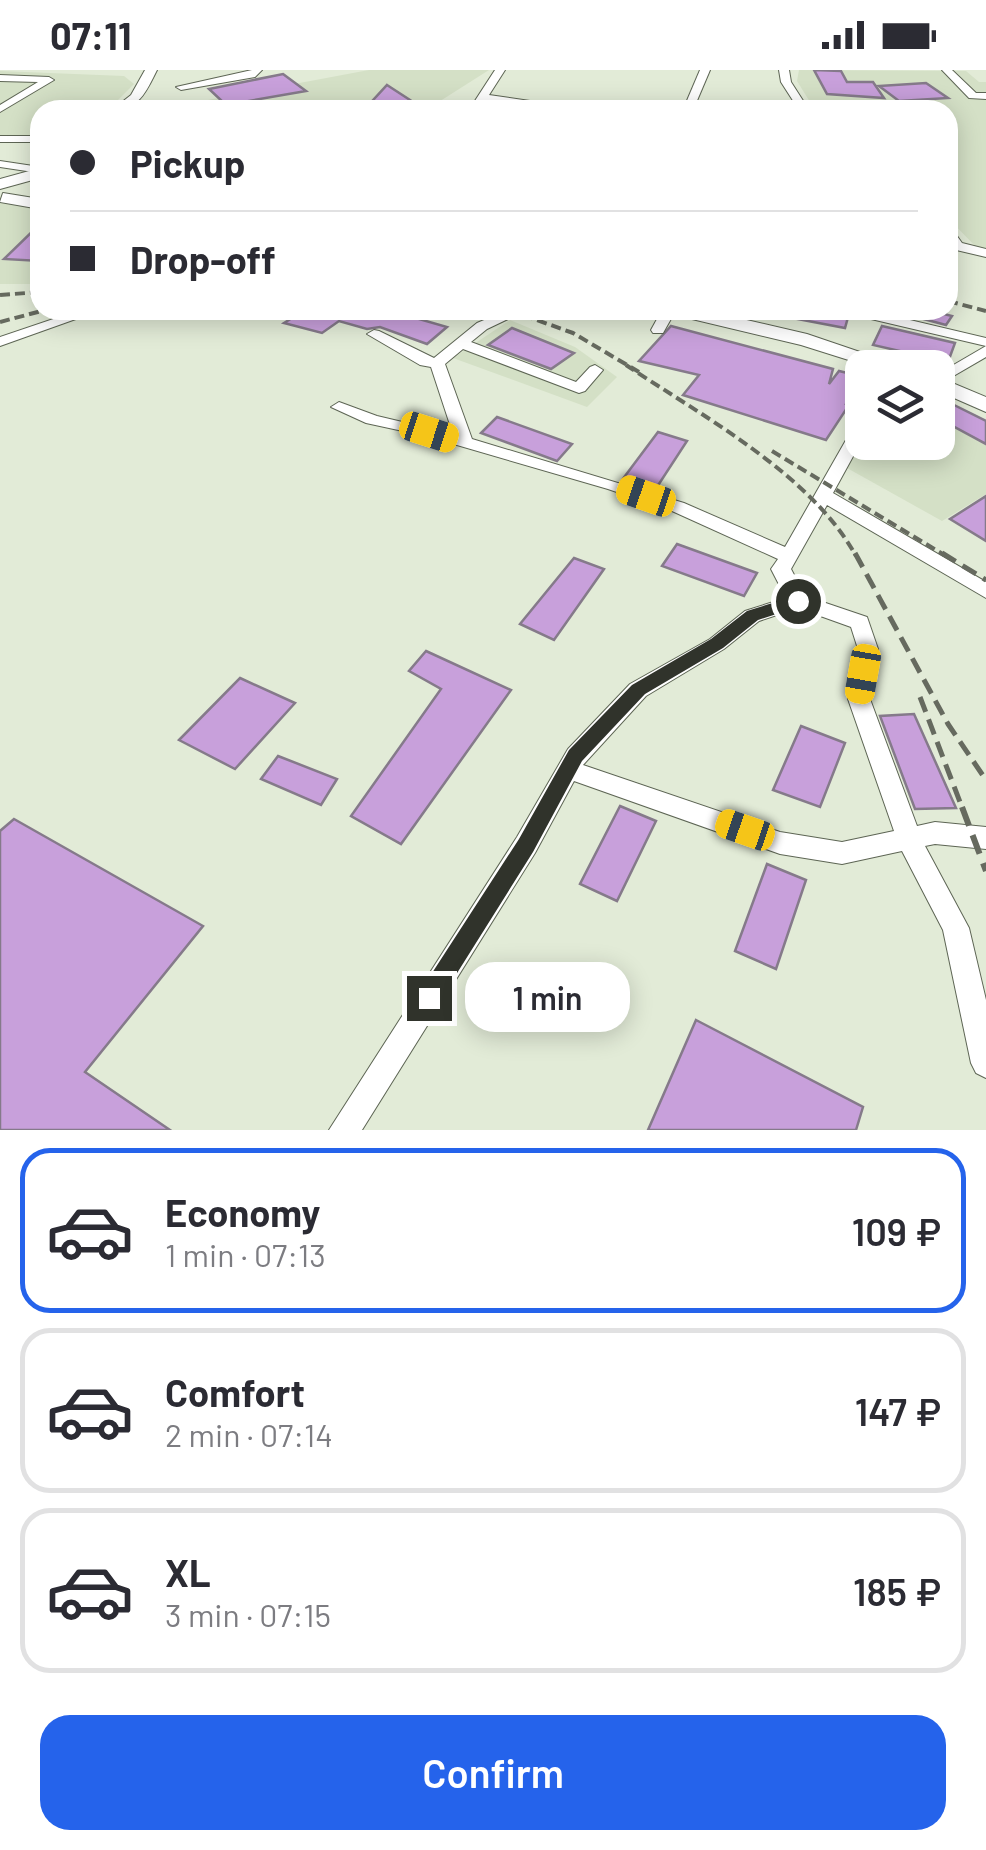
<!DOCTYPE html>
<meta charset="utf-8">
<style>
:root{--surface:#fff;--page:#f7f7f7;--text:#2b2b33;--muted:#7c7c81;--line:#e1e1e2;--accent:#2563eb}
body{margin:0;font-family:Barlow,sans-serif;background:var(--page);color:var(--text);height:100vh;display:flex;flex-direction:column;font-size:38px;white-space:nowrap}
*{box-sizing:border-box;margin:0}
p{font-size:32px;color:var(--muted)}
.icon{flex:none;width:55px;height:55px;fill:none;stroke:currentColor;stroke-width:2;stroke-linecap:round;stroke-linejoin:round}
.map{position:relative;height:1060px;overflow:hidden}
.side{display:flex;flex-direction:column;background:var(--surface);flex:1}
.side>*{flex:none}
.banner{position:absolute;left:30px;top:30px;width:928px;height:220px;border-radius:30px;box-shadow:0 5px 25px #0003;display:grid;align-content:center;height:220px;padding:0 40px;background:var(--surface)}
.fabs{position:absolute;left:845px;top:280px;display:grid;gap:20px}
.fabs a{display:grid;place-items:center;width:110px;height:110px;border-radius:20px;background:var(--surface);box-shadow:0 5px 25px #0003;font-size:50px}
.end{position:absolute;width:45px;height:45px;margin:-22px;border:12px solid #30332b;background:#fff;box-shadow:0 0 0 5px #fff}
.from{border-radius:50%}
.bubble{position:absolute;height:70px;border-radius:30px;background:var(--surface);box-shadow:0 5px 25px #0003;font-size:32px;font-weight:600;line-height:70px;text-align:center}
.car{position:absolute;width:30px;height:60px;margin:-30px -15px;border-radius:12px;box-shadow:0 0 8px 2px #0007;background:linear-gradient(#f5c518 24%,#345 0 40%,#f5c518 0 76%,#345 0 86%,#f5c518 0)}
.banner b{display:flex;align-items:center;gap:35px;height:95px;font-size:38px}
.banner b+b{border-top:2px solid var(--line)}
.banner i{width:25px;height:25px;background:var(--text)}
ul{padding:18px 0 0;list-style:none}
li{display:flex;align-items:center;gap:30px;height:165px;margin:0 20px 15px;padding:0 20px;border:5px solid var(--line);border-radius:30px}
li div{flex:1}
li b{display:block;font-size:38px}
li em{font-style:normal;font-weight:600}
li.active{border-color:var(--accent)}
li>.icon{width:90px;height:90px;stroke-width:1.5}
.cta{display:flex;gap:20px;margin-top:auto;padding:20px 40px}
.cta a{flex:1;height:115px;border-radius:30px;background:var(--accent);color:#fff;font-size:40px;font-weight:600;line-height:115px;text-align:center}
.status{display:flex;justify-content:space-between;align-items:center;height:70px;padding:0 50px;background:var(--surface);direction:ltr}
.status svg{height:28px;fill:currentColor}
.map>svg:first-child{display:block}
.built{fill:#d4e0c6}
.building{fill:#c8a0db;stroke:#857a8a;stroke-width:2.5}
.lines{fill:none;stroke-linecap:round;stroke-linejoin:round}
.minor-casing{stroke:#5d6554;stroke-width:2}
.major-casing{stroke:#5d6554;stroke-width:2}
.minor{fill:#fff;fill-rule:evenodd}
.major{fill:#fff;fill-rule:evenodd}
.rail-far2{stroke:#666a5f;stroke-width:4;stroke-dasharray:10 5;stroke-linecap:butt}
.rail-far1{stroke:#666a5f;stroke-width:5;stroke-dasharray:16 8;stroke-linecap:butt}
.rail{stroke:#666a5f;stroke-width:6;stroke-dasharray:20 10;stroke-linecap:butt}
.route{fill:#30332b}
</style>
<div class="status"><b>07:11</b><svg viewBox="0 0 49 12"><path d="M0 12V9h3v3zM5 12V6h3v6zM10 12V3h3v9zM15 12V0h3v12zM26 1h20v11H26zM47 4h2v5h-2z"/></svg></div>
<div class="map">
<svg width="986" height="1060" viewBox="0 0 986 1060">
<rect width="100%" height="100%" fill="#e2ebd7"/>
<g class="built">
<polygon points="369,0 489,0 426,40 154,40"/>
<polygon points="799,0 966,1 979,12 986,12 986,179 978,179 948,148 948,40 815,40 797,11"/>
<polygon points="0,1 124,6 134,14 108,40 40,40 40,73 0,72"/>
<polygon points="0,133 40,139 40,214 0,214"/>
<polygon points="510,250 575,277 617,307 587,337 453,288"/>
<polygon points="938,328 986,353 986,424 942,451 847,398 863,373 938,372"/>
</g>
<g class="building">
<polygon points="814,0 841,1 847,12 873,12 884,28 827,24"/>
<polygon points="283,4 306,21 226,35 209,19"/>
<polygon points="926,13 948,28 899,31 879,16"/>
<polygon points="387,15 410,30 401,40 364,40"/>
<polygon points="40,154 40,191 4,189"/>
<polygon points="305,240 388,240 447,257 427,274 380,257 367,259 339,251 322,263 284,253"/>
<polygon points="788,240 850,240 845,258 787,247"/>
<polygon points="890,240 928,240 952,246 946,255"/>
<polygon points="671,256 833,299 829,314 839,301 860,306 846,334 849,335 826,370 683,325 699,305 639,291"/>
<polygon points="882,256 955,273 948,292 873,275"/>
<polygon points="512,258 574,283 551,299 488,275"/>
<polygon points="938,327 986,351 986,374 938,348"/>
<polygon points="497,347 572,374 557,391 481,363"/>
<polygon points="658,362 687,371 655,420 622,410"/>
<polygon points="986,426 986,471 950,449"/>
<polygon points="677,474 757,503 744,526 662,496"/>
<polygon points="574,488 604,499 554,570 520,554"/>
<polygon points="426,581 511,620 401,774 351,746 441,619 409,601"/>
<polygon points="240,608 295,633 235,699 179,670"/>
<polygon points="914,644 956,738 915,739 880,646"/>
<polygon points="801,656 845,673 820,737 773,720"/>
<polygon points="278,686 337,709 321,735 261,709"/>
<polygon points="620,736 656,751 617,831 580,814"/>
<polygon points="14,749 203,856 85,1002 170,1060 0,1060 0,761"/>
<polygon points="767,794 806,810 776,899 735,881"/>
<polygon points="696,950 863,1037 856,1060 648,1060"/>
</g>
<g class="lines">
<g class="minor-casing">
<g id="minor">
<polygon points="252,0 262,0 255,7 181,20 176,17"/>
<polygon points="495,0 505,0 489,25 591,40 562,40 485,30 479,40 469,40"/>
<polygon points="700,0 710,0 693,40 683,40"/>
<polygon points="779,0 789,0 791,12 809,40 799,40 781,12"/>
<polygon points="942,0 952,0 976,23 986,23 986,29 969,28"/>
<polygon points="0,5 49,7 54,10 0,42 0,35 38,12 0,11"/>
<rect x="0" y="66" width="40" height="6"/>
<polygon points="0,91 40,97 40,103 0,97"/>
<polygon points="948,158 952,159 962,173 986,179 986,187 952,179 948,171"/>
<polygon points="80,240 101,240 0,276 0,267"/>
<path d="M 508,240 L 527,240 L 487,259 L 471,272 L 576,312 L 590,297 L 595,295 L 603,300 L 585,321 L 579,323 L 463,279 L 445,294 L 472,369 L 684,433 L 785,477 L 854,356 L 862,351 L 862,370 L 833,423 L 986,512 L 986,528 L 827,435 L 791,499 L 805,526 L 867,547 L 878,579 L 870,629 L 917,756 L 935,752 L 986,757 L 986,779 L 935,774 L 925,776 L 969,858 L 986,930 L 986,1008 L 976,1003 L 971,993 L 943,860 L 902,781 L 842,794 L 780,784 L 574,711 L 535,783 L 362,1060 L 329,1060 L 517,767 L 568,679 L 630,614 L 710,569 L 745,541 L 786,528 L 771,499 L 778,489 L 672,441 L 608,419 L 426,366 L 366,353 L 331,337 L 339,332 L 377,346 L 453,364 L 431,297 L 420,295 L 367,264 L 374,260 L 379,261 L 434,288 L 477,253 ZM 798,538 L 851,557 L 858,579 L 848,629 L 894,761 L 842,772 L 780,762 L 583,695 L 646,626 L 724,579 L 759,551 Z"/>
<polygon points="662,240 676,240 663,263 653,263 651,260"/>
<polygon points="876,242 986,268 986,276 871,249 869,246"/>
<polygon points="986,276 986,287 938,315 938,304"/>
</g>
</g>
<g class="major-casing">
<g id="major">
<path d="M 145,0 L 157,0 C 146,22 139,40 112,40 L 131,25 Z"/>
<polygon points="40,98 40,108 0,119 0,109"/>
<polygon points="3,123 40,129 40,139 0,132"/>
<polygon points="668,240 703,240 807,264 907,298 874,298 801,275 671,244"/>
<polygon points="938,307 986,327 986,342 938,321"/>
</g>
</g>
<use href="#minor" class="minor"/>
<use href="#major" class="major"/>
<g class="rail-far2">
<polyline points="0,225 40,222"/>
<polyline points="948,231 986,241"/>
<polyline points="509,240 573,263 639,302"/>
<polyline points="0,252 45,240"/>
<path d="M 626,295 C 702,346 811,404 856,486"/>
<polyline points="772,381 946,486"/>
</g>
<g class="rail-far1">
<polyline points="855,483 948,654 986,710"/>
<polyline points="942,483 986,510"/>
<polyline points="920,627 963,740"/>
</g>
<polyline class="rail" points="962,737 986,801"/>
</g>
<polygon class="route" points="798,525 804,527 804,535 758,550 723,578 645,624 582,691 533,782 437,935 429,939 421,935 418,928 421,920 519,769 569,680 632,615 711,569 747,541"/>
</svg>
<div class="fabs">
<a><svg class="icon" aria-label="layers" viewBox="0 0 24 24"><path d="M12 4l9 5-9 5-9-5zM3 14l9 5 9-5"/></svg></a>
</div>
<i class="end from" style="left:798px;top:531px"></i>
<i class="end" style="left:429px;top:928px"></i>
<div class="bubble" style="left:465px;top:892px;width:165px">1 min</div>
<i class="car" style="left:429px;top:362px;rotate:108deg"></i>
<i class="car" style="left:646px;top:426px;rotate:289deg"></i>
<i class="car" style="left:863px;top:604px;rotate:190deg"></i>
<i class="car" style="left:745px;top:760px;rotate:289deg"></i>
<div class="banner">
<b><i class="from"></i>Pickup</b>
<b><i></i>Drop-off</b>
</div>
</div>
<section class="side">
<ul>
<li class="active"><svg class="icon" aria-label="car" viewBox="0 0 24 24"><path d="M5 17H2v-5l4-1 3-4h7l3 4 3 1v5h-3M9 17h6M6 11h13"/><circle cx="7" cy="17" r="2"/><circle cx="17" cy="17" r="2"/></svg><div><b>Economy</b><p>1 min · 07:13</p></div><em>109 ₽</em></li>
<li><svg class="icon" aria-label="car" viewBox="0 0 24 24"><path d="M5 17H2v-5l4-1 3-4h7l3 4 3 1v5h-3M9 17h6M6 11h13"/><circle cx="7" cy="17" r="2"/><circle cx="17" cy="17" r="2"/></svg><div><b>Comfort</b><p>2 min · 07:14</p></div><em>147 ₽</em></li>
<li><svg class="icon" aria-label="car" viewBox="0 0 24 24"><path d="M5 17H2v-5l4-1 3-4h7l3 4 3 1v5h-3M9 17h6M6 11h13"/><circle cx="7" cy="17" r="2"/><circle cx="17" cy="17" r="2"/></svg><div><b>XL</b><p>3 min · 07:15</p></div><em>185 ₽</em></li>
</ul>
<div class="cta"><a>Confirm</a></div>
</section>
